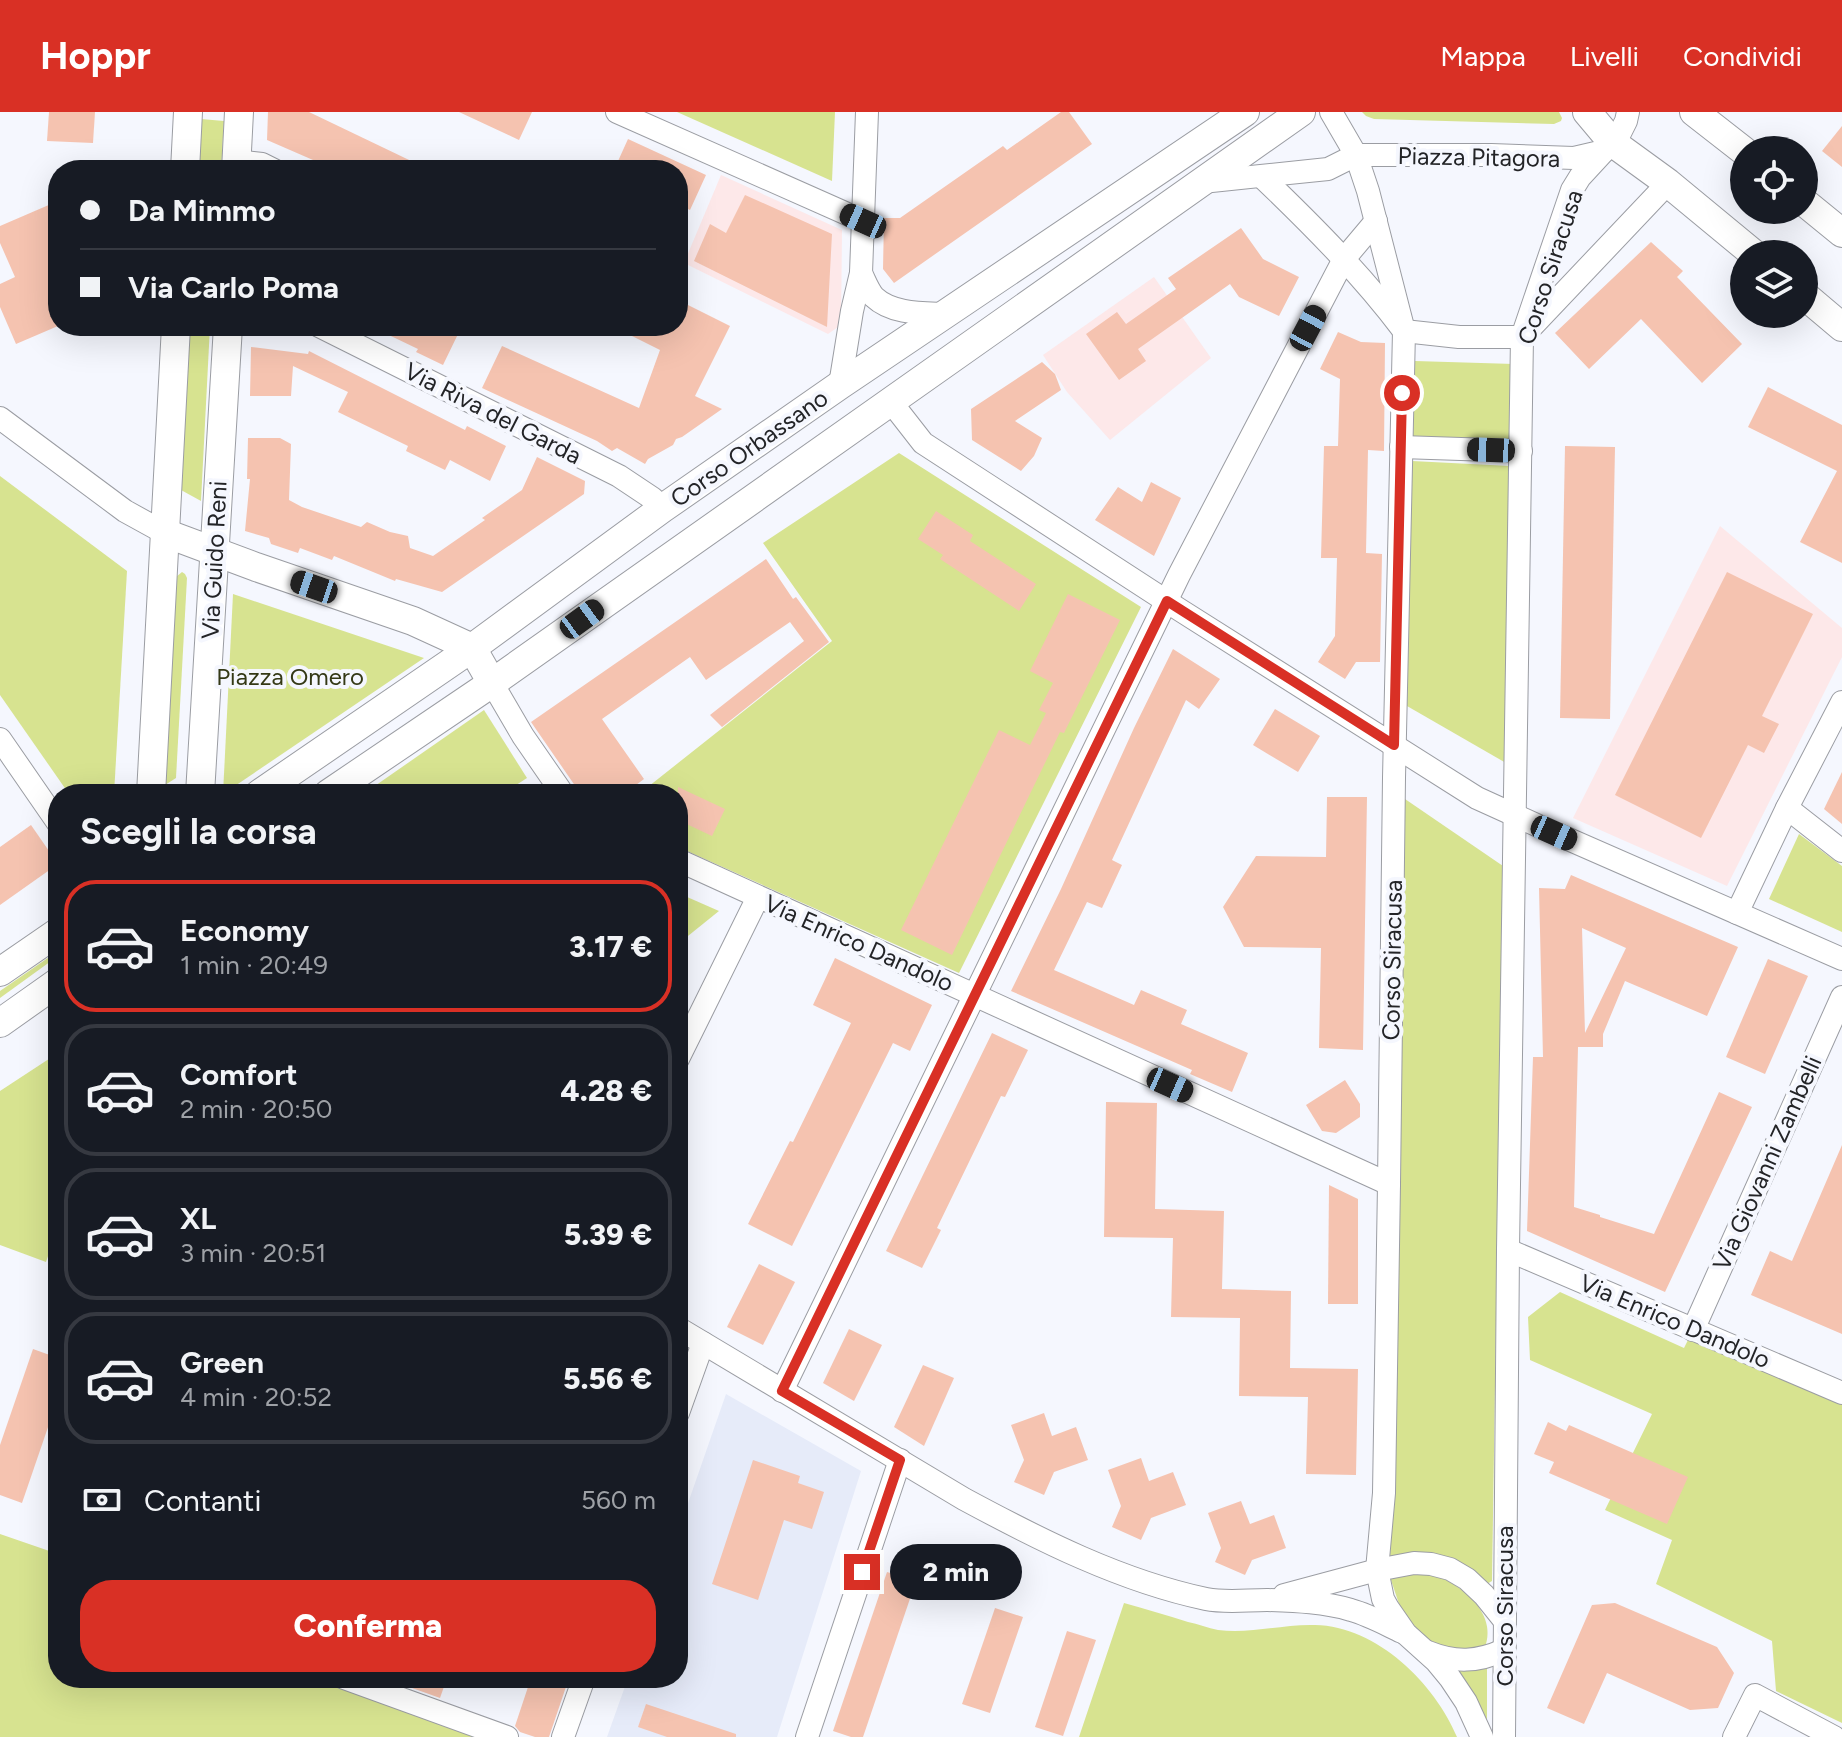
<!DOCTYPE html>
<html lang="it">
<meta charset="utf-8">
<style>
:root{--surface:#171b24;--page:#242831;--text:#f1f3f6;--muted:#9ea1a6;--line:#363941;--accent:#d93025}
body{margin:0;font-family:Figtree,sans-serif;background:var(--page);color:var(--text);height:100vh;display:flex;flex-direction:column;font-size:30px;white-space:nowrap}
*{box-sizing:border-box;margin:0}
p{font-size:26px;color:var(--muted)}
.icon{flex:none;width:44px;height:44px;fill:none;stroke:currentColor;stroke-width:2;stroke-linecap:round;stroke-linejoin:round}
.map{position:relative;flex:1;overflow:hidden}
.side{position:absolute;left:48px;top:672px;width:640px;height:904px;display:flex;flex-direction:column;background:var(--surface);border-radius:32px;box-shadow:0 8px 32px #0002}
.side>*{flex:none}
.hud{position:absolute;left:48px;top:48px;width:640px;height:176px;border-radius:32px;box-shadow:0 8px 32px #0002;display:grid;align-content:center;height:176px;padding:0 32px;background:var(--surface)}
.tools{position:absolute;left:1730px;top:24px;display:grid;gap:16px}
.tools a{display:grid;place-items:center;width:88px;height:88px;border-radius:50%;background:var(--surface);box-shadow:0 8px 32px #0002;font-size:40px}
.end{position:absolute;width:36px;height:36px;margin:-18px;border:10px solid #d93025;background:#fff;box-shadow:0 0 0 4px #fff}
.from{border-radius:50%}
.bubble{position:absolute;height:56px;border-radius:28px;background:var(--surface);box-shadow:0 8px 32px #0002;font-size:26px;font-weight:800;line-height:56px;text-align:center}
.car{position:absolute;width:24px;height:48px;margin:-24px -12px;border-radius:10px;box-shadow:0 0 6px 2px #0007;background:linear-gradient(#222 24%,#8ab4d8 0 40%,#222 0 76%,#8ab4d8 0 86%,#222 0)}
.hud b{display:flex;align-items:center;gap:28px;height:76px;font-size:30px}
.hud b+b{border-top:2px solid var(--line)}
.hud i{width:20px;height:20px;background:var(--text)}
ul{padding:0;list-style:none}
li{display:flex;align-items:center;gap:24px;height:132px;margin:0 16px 12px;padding:0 16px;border:4px solid var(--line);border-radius:32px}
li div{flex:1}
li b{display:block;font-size:30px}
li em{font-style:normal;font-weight:800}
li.selected{border-color:var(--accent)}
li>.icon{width:72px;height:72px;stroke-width:1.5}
h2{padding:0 32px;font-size:36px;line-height:96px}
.pay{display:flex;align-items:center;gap:20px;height:88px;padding:0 32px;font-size:30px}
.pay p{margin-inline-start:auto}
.cta{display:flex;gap:16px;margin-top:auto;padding:16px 32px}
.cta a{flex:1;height:92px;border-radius:32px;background:var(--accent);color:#fff;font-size:32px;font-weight:800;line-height:92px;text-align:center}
header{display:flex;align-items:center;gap:48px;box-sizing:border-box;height:112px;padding:0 40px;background:var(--accent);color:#fff}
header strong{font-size:38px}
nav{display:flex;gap:44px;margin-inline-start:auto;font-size:28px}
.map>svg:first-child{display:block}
.commercial{fill:#fde8e9}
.built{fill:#e6ebf9}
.green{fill:#d7e390}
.building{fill:#f5c3b0;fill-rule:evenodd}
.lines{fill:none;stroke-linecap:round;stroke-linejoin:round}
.minor-casing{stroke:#9b9da3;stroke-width:24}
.major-casing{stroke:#9b9da3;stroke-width:30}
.minor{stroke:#fff;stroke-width:22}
.major{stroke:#fff;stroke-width:28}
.route{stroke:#d93025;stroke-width:10}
.labels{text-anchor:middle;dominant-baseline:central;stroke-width:8;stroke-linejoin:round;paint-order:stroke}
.street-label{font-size:24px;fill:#232427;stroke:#f5f7fe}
.park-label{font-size:24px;fill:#343916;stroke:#f5f7fe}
</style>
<header>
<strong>Hoppr</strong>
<nav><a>Mappa</a><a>Livelli</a><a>Condividi</a></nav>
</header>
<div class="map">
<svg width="1842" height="1625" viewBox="0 0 1842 1625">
<rect width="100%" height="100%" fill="#f5f7fe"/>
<g class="commercial">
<polygon points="721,63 842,118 841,213 828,222 684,151"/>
<polygon points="1154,165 1211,246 1110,328 1067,280 1043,243"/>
<polygon points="1720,414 1842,516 1842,545 1727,774 1573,706"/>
</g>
<polygon class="built" points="726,1282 861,1359 777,1625 607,1625 628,1566 678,1566 678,1420"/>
<g class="green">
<polygon points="677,0 835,0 832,69"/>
<polygon points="1362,0 1559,0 1562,6 1561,9 1554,12 1374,7 1366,4"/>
<polygon points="201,7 224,9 221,58 198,58"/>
<polygon points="190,214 210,214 201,389 181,378"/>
<polygon points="1415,249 1514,252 1511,328 1413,325"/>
<polygon points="899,341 1141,495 959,861 678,735 678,682 639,682 832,529 763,431"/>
<polygon points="1412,349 1510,354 1506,651 1407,594"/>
<polygon points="0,364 127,459 114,682 69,682 0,583"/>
<polygon points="182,460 185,462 187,466 176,666 165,673 176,465"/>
<polygon points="233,482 424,546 223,682"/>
<polygon points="484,598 527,666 502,682 369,682 369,678"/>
<polygon points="1405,687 1503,754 1492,1469 1485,1473 1390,1448"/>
<polygon points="1799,722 1842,754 1842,820 1769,787"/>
<polygon points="678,781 719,799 678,832"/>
<polygon points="58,839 58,844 0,886 0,879"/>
<polygon points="58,941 58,1115 46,1150 0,1133 0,979"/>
<polygon points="1560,1180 1684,1236 1693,1218 1842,1281 1842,1611 1776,1579 1772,1529 1656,1472 1672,1428 1605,1398 1652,1302 1530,1248 1528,1205"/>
<polygon points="0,1422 58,1442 58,1566 309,1566 481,1625 0,1625"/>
<path d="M 1429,1461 C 1458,1470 1498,1499 1485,1535 L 1462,1541 L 1420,1526 L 1402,1501 L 1390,1465 L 1400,1462 Z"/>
<path d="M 1124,1491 C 1145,1497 1167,1503 1188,1510 C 1198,1512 1208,1516 1218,1518 C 1251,1522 1283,1512 1315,1513 C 1377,1514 1435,1572 1457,1625 L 1079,1625 Z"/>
<polygon points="1487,1554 1487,1613 1453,1558"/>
</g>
<g class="building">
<polygon points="49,0 95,0 93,31 47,29"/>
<polygon points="268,0 309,0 430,58 336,58 267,28"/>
<polygon points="459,0 532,0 519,28"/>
<polygon points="1061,0 1069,0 1092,32 894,171 883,157 884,106 900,106 1003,34 1007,38"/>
<polygon points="1842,14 1842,55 1822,39"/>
<polygon points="628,27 706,63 690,98 678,92 678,58 614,58"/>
<polygon points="745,83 832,122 827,215 694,149 710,112 726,121"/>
<polygon points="58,89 58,159 53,161 58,172 58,214 16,232 0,195 0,172 15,165 0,131 0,114"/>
<polygon points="1241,116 1263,147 1299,165 1279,204 1239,185 1230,172 1138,237 1146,249 1119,268 1086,222 1117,200 1126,212 1176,177 1168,166"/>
<polygon points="1651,130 1683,159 1677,165 1742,232 1702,271 1641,207 1589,257 1555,221"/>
<polygon points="678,188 730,214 695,284 722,297 682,325 676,327 673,333 648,347 645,352 617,336 612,339 597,329 482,276 502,234 639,296 660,238 612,214 678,214"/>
<polygon points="370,214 448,214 459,220 443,253 416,240 418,237"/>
<polygon points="1338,220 1361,230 1385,231 1384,339 1368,338 1366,441 1382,442 1380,550 1356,550 1345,567 1318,550 1335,524 1337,446 1321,446 1324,334 1338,334 1340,267 1320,257"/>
<polygon points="251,235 308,242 309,239 465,318 467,314 506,334 490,369 450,348 445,358 406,339 408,334 338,300 348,280 293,254 291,284 250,284"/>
<polygon points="1042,250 1055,262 1061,278 1015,309 1042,326 1034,344 1021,359 972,328 971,297"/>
<polygon points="1768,275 1842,313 1842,451 1800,430 1837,359 1748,315"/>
<polygon points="248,326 280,326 291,332 289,388 302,395 361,415 367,410 390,420 408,424 410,436 433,444 485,408 482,406 522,378 537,345 585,369 584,382 442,480 396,467 395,469 334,444 332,448 300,436 298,441 271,432 269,426 245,419 250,367 247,367"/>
<polygon points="1565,334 1615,335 1610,607 1560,606"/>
<polygon points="1151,370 1181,386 1154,444 1095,408 1118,375 1142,390"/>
<polygon points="936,399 973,423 970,429 1036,472 1019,499 940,447 943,443 918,427"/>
<polygon points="766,447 793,487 796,485 829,530 722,615 710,603 804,529 790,510 706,568 690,545 602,607 644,667 624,682 587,682 578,678 531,610"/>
<polygon points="1727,460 1813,502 1762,604 1779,612 1764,641 1748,633 1701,726 1615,683"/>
<polygon points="1068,482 1120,508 1064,621 1060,620 952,843 901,818 999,618 1030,633 1046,601 1039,598 1053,571 1030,559"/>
<polygon points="1173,537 1220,567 1199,597 1186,588 1112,748 1122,753 1102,796 1087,790 1054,858 1134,893 1141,878 1187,898 1181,912 1248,941 1232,980 1190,962 1192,958 1011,879 1061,777 1134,616"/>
<polygon points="1275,597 1320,624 1298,660 1253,633"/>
<polygon points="1842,660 1842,712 1824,697"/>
<polygon points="678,675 725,697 712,724 678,708"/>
<polygon points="1327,685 1367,685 1363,938 1319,936 1321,836 1244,835 1223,795 1256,744 1326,745"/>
<polygon points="31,713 58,752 0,793 0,735"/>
<path d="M 1571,763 L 1738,835 L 1707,904 L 1625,869 L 1603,922 L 1603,935 L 1578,935 L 1574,1095 L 1600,1103 L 1600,1105 L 1654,1122 L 1719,980 L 1752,995 L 1665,1180 L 1527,1119 L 1533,945 L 1543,945 L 1539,776 L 1565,777 ZM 1582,816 L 1626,836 L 1585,921 Z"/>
<polygon points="835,846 932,893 910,939 893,931 792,1134 748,1112 790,1029 793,1030 851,911 813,893"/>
<polygon points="1768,847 1808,864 1765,962 1726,945"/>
<polygon points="992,921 1028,938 1005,985 1001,984 937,1116 941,1118 922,1156 886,1139"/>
<polygon points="1345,968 1360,992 1360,1005 1336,1021 1322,1019 1306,993"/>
<polygon points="1106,990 1157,991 1155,1097 1224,1099 1222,1177 1291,1179 1290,1256 1358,1257 1356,1363 1306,1362 1308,1285 1239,1284 1240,1206 1171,1205 1173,1126 1104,1125"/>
<polygon points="1842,1033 1842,1222 1751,1183 1770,1139 1792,1149"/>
<polygon points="1329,1073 1358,1087 1358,1192 1328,1192"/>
<polygon points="759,1152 795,1170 763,1233 727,1215"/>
<polygon points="849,1217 882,1233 854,1289 823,1271"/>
<polygon points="33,1237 58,1246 58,1286 22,1391 0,1383 0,1333"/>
<polygon points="923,1253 954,1266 924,1334 894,1315"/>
<polygon points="1044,1301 1052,1324 1076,1315 1088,1348 1054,1360 1044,1383 1014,1370 1024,1348 1011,1313"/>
<polygon points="1548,1310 1566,1319 1569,1313 1688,1365 1667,1412 1549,1361 1554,1350 1534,1342"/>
<polygon points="1141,1346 1149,1369 1173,1360 1186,1393 1151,1406 1141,1428 1112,1415 1121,1394 1108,1358"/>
<polygon points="753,1348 800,1364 798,1371 824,1380 812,1417 784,1408 758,1488 712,1472"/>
<polygon points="1241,1389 1250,1412 1274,1403 1286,1436 1252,1448 1245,1463 1215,1450 1221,1436 1208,1401"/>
<polygon points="887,1460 916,1469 863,1625 851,1625 833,1619"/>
<polygon points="1615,1491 1717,1535 1734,1561 1718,1596 1690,1598 1607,1561 1584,1612 1547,1596 1592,1493"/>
<polygon points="995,1496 1023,1505 990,1601 962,1592"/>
<polygon points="1067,1519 1096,1528 1063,1624 1035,1615"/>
<polygon points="416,1566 447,1566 440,1586 412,1576"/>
<polygon points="531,1566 569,1566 549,1625 535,1625 520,1620 515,1614"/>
<polygon points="646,1592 736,1622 736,1625 667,1625 638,1615"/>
</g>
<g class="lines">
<g class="minor-casing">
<g id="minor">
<polyline points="617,0 863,109"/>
<polyline points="1331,0 1356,43 1368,79 1404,219 1394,666 1389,1072 1384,1381 1377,1458 1383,1487 1388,1496 1406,1522 1436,1549 1450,1566 1466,1590 1482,1625"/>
<polyline points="237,49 262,52 274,58"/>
<path d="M 1262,65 C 1312,113 1362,163 1404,219 L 1459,225 L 1522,225 L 1668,71"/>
<polyline points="1202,70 1328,57 1356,43 1491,43 1574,46 1604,39 1613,31 1620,21 1626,9 1628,0"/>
<path d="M 861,161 C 865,169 868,178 874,185 C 892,202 922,201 944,202"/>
<polyline points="319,214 619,364 652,386 663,396"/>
<polyline points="840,273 852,199 861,161 867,0"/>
<polyline points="891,290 923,331 1180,498 1477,686 1543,716 1842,847"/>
<polyline points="0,306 125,399 165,421"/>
<polyline points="1401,335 1521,339"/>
<polyline points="492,571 523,624 563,682"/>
<polyline points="0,627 58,711"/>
<polyline points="1787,696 1842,739"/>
<polyline points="678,748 1389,1072"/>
<polyline points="1737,801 1787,696 1842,590"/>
<polyline points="678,947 758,785"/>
<polyline points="1508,1138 1842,1281"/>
<path d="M 678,1216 L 964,1387 C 1040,1428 1121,1469 1206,1487 C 1226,1491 1246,1488 1267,1488 C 1295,1489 1325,1490 1351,1498 C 1369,1503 1385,1512 1402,1520"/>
<polyline points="1693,1218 1842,885"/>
<polyline points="782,1279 1179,463 1344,147 1376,109"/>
<polyline points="678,1301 703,1231"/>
<polyline points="1284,1483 1377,1458 1414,1451 1431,1452 1450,1457 1467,1467 1484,1483 1504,1508"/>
<path d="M 1428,1540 C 1455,1551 1478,1550 1504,1538"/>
<polyline points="344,1566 507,1625"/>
<polyline points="563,1625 584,1566"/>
<polyline points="807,1625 900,1348"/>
<polyline points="1504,1625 1508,1138 1522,225 1572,78 1580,65 1604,39"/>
<polyline points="1734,1625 1755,1583 1834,1625"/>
</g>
</g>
<g class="major-casing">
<g id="major">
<polyline points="1587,0 1613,31 1668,71 1754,142"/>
<polyline points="1694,0 1744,39"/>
<polyline points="185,58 188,0"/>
<polyline points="236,58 239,0"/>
<polyline points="1804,90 1842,121"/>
<polyline points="1804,183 1842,215"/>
<polyline points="165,421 256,455 413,509 472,536 492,571"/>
<polyline points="151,682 176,214"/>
<polyline points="200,682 228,214"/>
<polyline points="259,682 472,536 663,396 840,273 1245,0"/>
<polyline points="328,682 492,571 1301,0"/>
<polyline points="0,860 58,820"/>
<polyline points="0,911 58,870"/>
</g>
</g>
<use href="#minor" class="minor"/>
<use href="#major" class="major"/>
</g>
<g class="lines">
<polyline class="route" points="862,1460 900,1348 782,1279 1167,489 1394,633 1402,281"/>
</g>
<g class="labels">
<g class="street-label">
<text transform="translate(1479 45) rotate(1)">Piazza Pitagora</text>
<text transform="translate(1550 155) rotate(-72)">Corso Siracusa</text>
<text transform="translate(493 301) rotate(27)">Via Riva del Garda</text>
<text transform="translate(749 336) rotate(-35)">Corso Orbassano</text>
<text transform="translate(214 448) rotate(-87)">Via Guido Reni</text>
<text transform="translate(859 831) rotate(24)">Via Enrico Dandolo</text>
<text transform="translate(1392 848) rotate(-89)">Corso Siracusa</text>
<text transform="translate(1767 1051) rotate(-66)">Via Giovanni Zambelli</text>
<text transform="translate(1675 1209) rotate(23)">Via Enrico Dandolo</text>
<text transform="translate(1504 1494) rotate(-90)">Corso Siracusa</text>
</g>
<g class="park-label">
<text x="290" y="564">Piazza Omero</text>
</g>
</g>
</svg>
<div class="tools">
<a><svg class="icon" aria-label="locate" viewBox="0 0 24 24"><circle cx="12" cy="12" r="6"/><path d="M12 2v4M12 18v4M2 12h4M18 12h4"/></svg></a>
<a><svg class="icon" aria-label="layers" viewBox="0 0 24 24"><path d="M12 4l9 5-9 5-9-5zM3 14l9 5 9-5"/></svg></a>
</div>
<i class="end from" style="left:1402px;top:281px"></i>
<i class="end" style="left:862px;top:1460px"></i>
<div class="bubble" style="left:890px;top:1432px;width:132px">2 min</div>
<i class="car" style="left:863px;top:109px;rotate:294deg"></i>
<i class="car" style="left:1308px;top:216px;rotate:28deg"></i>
<i class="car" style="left:1491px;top:338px;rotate:272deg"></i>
<i class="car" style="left:314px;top:475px;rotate:289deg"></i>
<i class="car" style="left:582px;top:507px;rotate:54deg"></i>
<i class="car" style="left:1554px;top:721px;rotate:114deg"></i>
<i class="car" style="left:1170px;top:973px;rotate:114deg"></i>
<div class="hud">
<b><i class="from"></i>Da Mimmo</b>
<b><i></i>Via Carlo Poma</b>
</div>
<section class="side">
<h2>Scegli la corsa</h2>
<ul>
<li class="selected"><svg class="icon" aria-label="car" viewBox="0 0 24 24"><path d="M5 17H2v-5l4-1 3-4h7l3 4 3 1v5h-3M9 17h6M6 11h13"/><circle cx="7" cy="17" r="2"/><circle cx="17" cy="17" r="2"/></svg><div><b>Economy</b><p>1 min · 20:49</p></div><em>3.17 €</em></li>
<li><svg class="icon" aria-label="car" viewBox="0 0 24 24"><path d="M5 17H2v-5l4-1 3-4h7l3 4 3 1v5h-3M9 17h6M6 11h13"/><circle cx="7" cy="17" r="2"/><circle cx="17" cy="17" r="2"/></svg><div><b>Comfort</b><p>2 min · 20:50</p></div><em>4.28 €</em></li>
<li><svg class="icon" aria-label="car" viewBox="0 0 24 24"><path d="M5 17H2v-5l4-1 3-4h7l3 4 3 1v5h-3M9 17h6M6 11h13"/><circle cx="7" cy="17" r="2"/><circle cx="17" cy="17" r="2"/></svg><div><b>XL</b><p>3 min · 20:51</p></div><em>5.39 €</em></li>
<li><svg class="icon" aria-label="car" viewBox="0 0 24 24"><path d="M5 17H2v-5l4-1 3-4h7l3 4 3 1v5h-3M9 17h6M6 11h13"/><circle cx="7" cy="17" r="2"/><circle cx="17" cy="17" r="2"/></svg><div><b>Green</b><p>4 min · 20:52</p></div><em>5.56 €</em></li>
</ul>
<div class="pay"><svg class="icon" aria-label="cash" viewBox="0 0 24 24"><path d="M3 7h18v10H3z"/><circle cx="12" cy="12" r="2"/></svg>Contanti<p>560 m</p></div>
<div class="cta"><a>Conferma</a></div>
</section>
</div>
